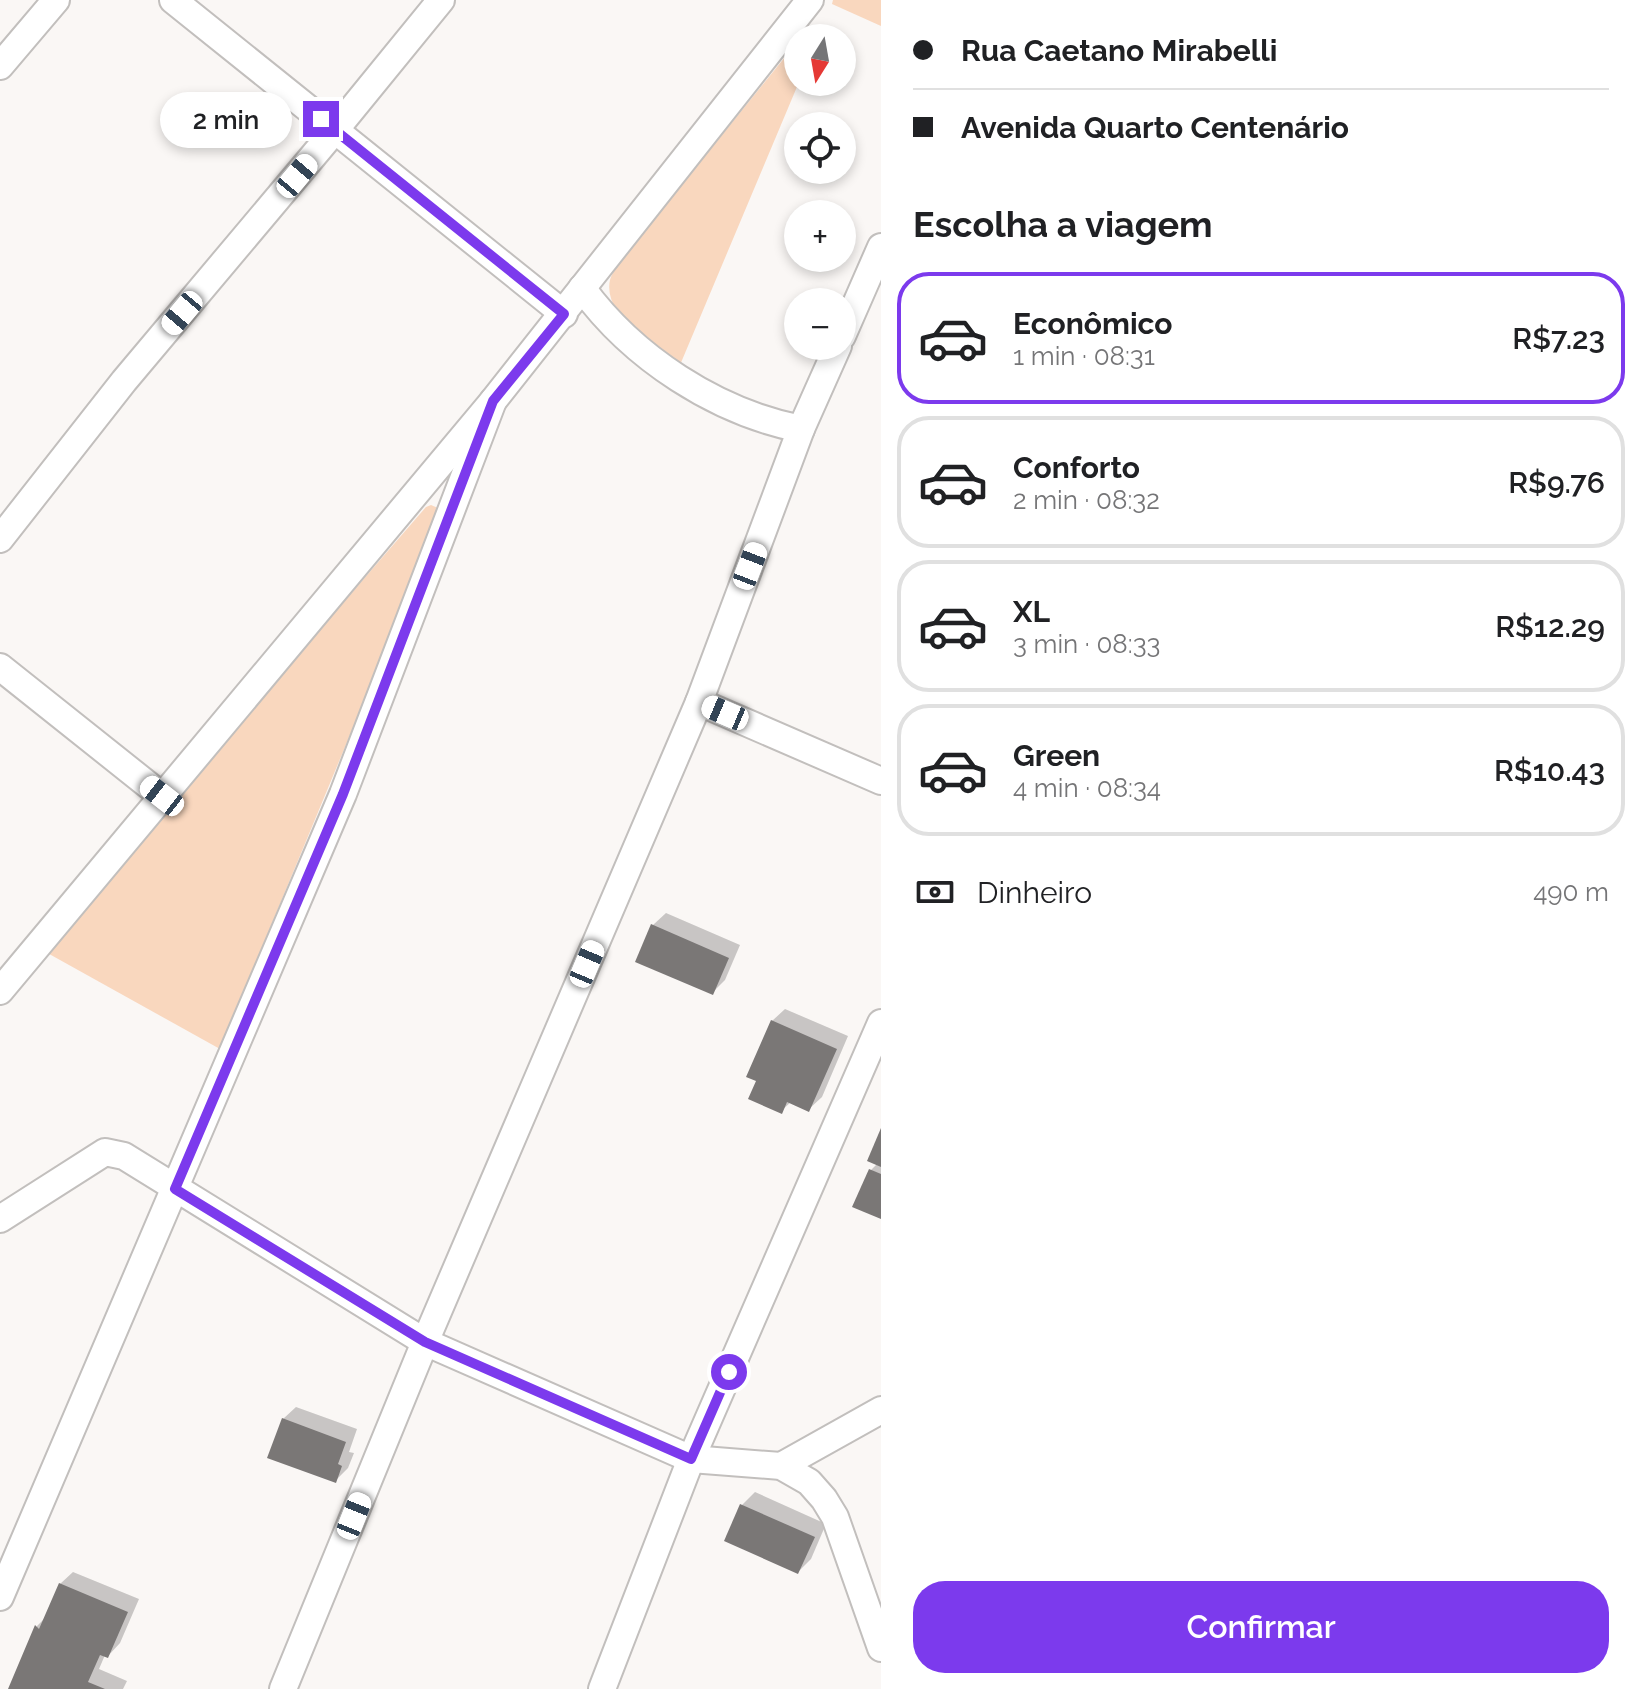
<!DOCTYPE html>
<html lang="pt">
<meta charset="utf-8">
<style>
:root{--surface:#fff;--page:#f2f2f2;--text:#202124;--muted:#757577;--line:#e0e0e0;--accent:#7c3aed}
body{margin:0;font-family:Raleway,sans-serif;background:var(--page);color:var(--text);height:100vh;display:flex;flex-direction:column;font-size:30px;white-space:nowrap}
*{box-sizing:border-box;margin:0}
p{font-size:26px;color:var(--muted)}
.icon{flex:none;width:44px;height:44px;fill:none;stroke:currentColor;stroke-width:2;stroke-linecap:round;stroke-linejoin:round}
.map{position:relative;flex:1;overflow:hidden}
.details{display:flex;flex-direction:column;background:var(--surface);width:760px}
.details>*{flex:none}
.banner{display:grid;align-content:center;height:176px;padding:0 32px;background:var(--surface)}
.needle{width:52px;rotate:191deg}
.buttons{position:absolute;left:784px;top:24px;display:grid;gap:16px}
.buttons a{display:grid;place-items:center;width:72px;height:72px;border-radius:50%;background:var(--surface);box-shadow:0 4px 12px #0003;font-size:40px}
.end{position:absolute;width:36px;height:36px;margin:-18px;border:10px solid #7c3aed;background:#fff;box-shadow:0 0 0 4px #fff}
.from{border-radius:50%}
.bubble{position:absolute;height:56px;border-radius:28px;background:var(--surface);box-shadow:0 4px 12px #0003;font-size:26px;font-weight:600;line-height:56px;text-align:center}
.car{position:absolute;width:24px;height:48px;margin:-24px -12px;border-radius:10px;box-shadow:0 0 6px 2px #0007;background:linear-gradient(#fff 24%,#345 0 40%,#fff 0 76%,#345 0 86%,#fff 0)}
.banner b{display:flex;align-items:center;gap:28px;height:76px;font-size:30px}
.banner b+b{border-top:2px solid var(--line)}
.banner i{width:20px;height:20px;background:var(--text)}
ul{padding:0;list-style:none}
li{display:flex;align-items:center;gap:24px;height:132px;margin:0 16px 12px;padding:0 16px;border:4px solid var(--line);border-radius:32px}
li div{flex:1}
li b{display:block;font-size:30px}
li em{font-style:normal;font-weight:600}
li.active{border-color:var(--accent)}
li>.icon{width:72px;height:72px;stroke-width:1.5}
h2{padding:0 32px;font-size:36px;line-height:96px}
.pay{display:flex;align-items:center;gap:20px;height:88px;padding:0 32px;font-size:30px}
.pay p{margin-inline-start:auto}
.cta{display:flex;gap:16px;margin-top:auto;padding:16px 32px}
.cta a{flex:1;height:92px;border-radius:32px;background:var(--accent);color:#fff;font-size:32px;font-weight:600;line-height:92px;text-align:center}
main{display:flex;flex:1;min-height:0}
.map>svg:first-child{display:block}
.green{fill:#f9d7be}
.shadow{fill:#0003}
.building{fill:#7a7776}
.lines{fill:none;stroke-linecap:round;stroke-linejoin:round}
.minor-casing{stroke:#c2bfbd;stroke-width:30}
.minor{stroke:#fff;stroke-width:26}
.route{stroke:#7c3aed;stroke-width:10}
</style>
<main>
<div class="map">
<svg width="881" height="1689" viewBox="0 0 881 1689">
<rect width="100%" height="100%" fill="#faf7f5"/>
<g class="green">
<polygon points="833,0 881,0 881,26 832,4"/>
<path d="M 798,41 L 799,82 L 680,365 C 655,349 602,315 610,280 C 612,272 619,264 623,257 Z"/>
<polygon points="431,505 438,508 441,515 220,1049 42,950 426,507"/>
</g>
<g class="shadow">
<polygon points="666,913 740,945 725,980 712,993 653,925"/>
<polygon points="785,1009 848,1036 822,1097 809,1109 791,1102 781,1111 758,1080 772,1021"/>
<polygon points="881,1134 881,1217 871,1170 878,1163"/>
<polygon points="296,1407 357,1429 349,1452 354,1453 348,1468 335,1481 283,1419"/>
<polygon points="755,1492 826,1524 811,1559 798,1572 742,1505"/>
<polygon points="73,1572 139,1599 120,1643 108,1656 105,1655 99,1669 127,1681 123,1689 10,1689 37,1626 47,1616 60,1584"/>
</g>
<g class="building">
<polygon points="651,924 729,958 713,995 635,962"/>
<polygon points="771,1020 837,1049 809,1112 787,1102 782,1114 748,1099 756,1081 746,1077"/>
<polygon points="881,1128 881,1167 867,1161"/>
<polygon points="869,1169 881,1174 881,1219 852,1207"/>
<polygon points="282,1418 346,1442 338,1464 342,1466 336,1483 267,1458"/>
<polygon points="740,1504 815,1537 798,1574 724,1541"/>
<polygon points="59,1583 128,1612 108,1658 100,1655 88,1682 105,1689 8,1689 35,1625 39,1629"/>
</g>
<g class="lines">
<g class="minor-casing">
<g id="minor">
<polyline points="173,0 564,314"/>
<polyline points="0,66 56,0"/>
<path d="M 582,288 C 633,358 716,412 801,429"/>
<polyline points="842,336 881,247"/>
<polyline points="0,539 124,381 335,130 441,0"/>
<polyline points="0,667 162,796"/>
<polyline points="699,702 881,781"/>
<polyline points="0,991 493,401 810,0"/>
<polyline points="0,1219 105,1152 124,1156 425,1342 691,1459 781,1466 809,1482 824,1499 835,1517 881,1648"/>
<polyline points="781,1466 881,1410"/>
<polyline points="0,1597 343,794 493,401"/>
<polyline points="283,1689 425,1342 699,702 801,429 838,346"/>
<polyline points="602,1689 691,1459 881,1023"/>
</g>
</g>
<use href="#minor" class="minor"/>
</g>
<g class="lines">
<polyline class="route" points="321,119 564,314 493,401 343,794 175,1189 425,1342 691,1459 729,1372"/>
</g>
</svg>
<div class="buttons">
<a><svg class="needle" viewBox="-14 -14 28 28"><path d="M0-13l5 13h-10z" fill="#e53935"/><path d="M0 13l5-13h-10z" fill="#757577"/></svg></a>
<a><svg class="icon" aria-label="locate" viewBox="0 0 24 24"><circle cx="12" cy="12" r="6"/><path d="M12 2v4M12 18v4M2 12h4M18 12h4"/></svg></a>
<a>+</a>
<a>−</a>
</div>
<i class="end from" style="left:729px;top:1372px"></i>
<i class="end" style="left:321px;top:119px"></i>
<div class="bubble" style="left:160px;top:92px;width:132px">2 min</div>
<i class="car" style="left:297px;top:176px;rotate:40deg"></i>
<i class="car" style="left:182px;top:313px;rotate:220deg"></i>
<i class="car" style="left:750px;top:566px;rotate:21deg"></i>
<i class="car" style="left:725px;top:713px;rotate:293deg"></i>
<i class="car" style="left:162px;top:796px;rotate:308deg"></i>
<i class="car" style="left:587px;top:964px;rotate:23deg"></i>
<i class="car" style="left:354px;top:1516px;rotate:22deg"></i>
</div>
<section class="details">
<div class="banner">
<b><i class="from"></i>Rua Caetano Mirabelli</b>
<b><i></i>Avenida Quarto Centenário</b>
</div>
<h2>Escolha a viagem</h2>
<ul>
<li class="active"><svg class="icon" aria-label="car" viewBox="0 0 24 24"><path d="M5 17H2v-5l4-1 3-4h7l3 4 3 1v5h-3M9 17h6M6 11h13"/><circle cx="7" cy="17" r="2"/><circle cx="17" cy="17" r="2"/></svg><div><b>Econômico</b><p>1 min · 08:31</p></div><em>R$7.23</em></li>
<li><svg class="icon" aria-label="car" viewBox="0 0 24 24"><path d="M5 17H2v-5l4-1 3-4h7l3 4 3 1v5h-3M9 17h6M6 11h13"/><circle cx="7" cy="17" r="2"/><circle cx="17" cy="17" r="2"/></svg><div><b>Conforto</b><p>2 min · 08:32</p></div><em>R$9.76</em></li>
<li><svg class="icon" aria-label="car" viewBox="0 0 24 24"><path d="M5 17H2v-5l4-1 3-4h7l3 4 3 1v5h-3M9 17h6M6 11h13"/><circle cx="7" cy="17" r="2"/><circle cx="17" cy="17" r="2"/></svg><div><b>XL</b><p>3 min · 08:33</p></div><em>R$12.29</em></li>
<li><svg class="icon" aria-label="car" viewBox="0 0 24 24"><path d="M5 17H2v-5l4-1 3-4h7l3 4 3 1v5h-3M9 17h6M6 11h13"/><circle cx="7" cy="17" r="2"/><circle cx="17" cy="17" r="2"/></svg><div><b>Green</b><p>4 min · 08:34</p></div><em>R$10.43</em></li>
</ul>
<div class="pay"><svg class="icon" aria-label="cash" viewBox="0 0 24 24"><path d="M3 7h18v10H3z"/><circle cx="12" cy="12" r="2"/></svg>Dinheiro<p>490 m</p></div>
<div class="cta"><a>Confirmar</a></div>
</section>
</main>
